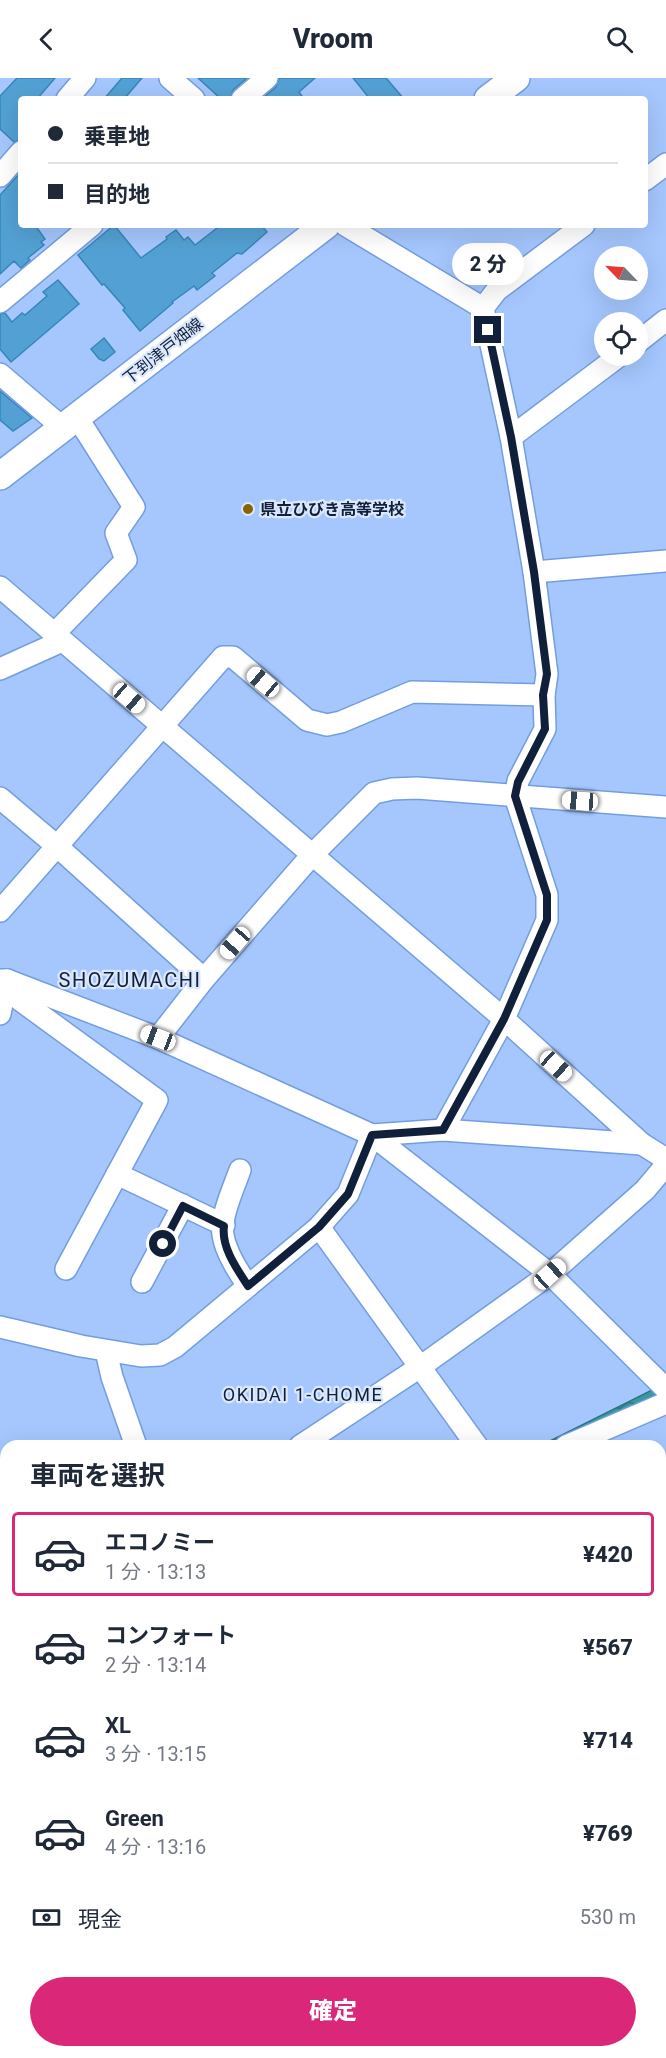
<!DOCTYPE html>
<html lang="ja">
<meta charset="utf-8">
<style>
:root{--surface:#fff;--page:#f2f2f3;--text:#1f2937;--muted:#747a83;--line:#e0e1e3;--accent:#db2777}
body{margin:0;font-family:Roboto,"Noto Sans JP",sans-serif;background:var(--page);color:var(--text);height:100vh;display:flex;flex-direction:column;font-size:22px;white-space:nowrap}
*{box-sizing:border-box;margin:0}
p{font-size:20px;color:var(--muted)}
.icon{flex:none;width:33px;height:33px;fill:none;stroke:currentColor;stroke-width:2;stroke-linecap:round;stroke-linejoin:round}
.map{position:relative;flex:1;overflow:hidden}
.details{position:absolute;left:0px;top:1362px;width:666px;height:618px;display:flex;flex-direction:column;background:var(--surface);border-radius:18px 18px 0 0;box-shadow:0 6px 24px #0002}
.details>*{flex:none}
.banner{position:absolute;left:18px;top:18px;width:630px;height:132px;border-radius:6px;box-shadow:0 6px 24px #0002;display:grid;align-content:center;height:132px;padding:0 30px;background:var(--surface)}
.needle{width:39px;rotate:295deg}
.buttons{position:absolute;left:594px;top:168px;display:grid;gap:12px}
.buttons a{display:grid;place-items:center;width:54px;height:54px;border-radius:50%;background:var(--surface);box-shadow:0 6px 24px #0002;font-size:30px}
.end{position:absolute;width:27px;height:27px;margin:-14px;border:8px solid #10203a;background:#fff;box-shadow:0 0 0 3px #fff}
.from{border-radius:50%}
.bubble{position:absolute;height:42px;border-radius:21px;background:var(--surface);box-shadow:0 6px 24px #0002;font-size:20px;font-weight:800;line-height:42px;text-align:center}
.car{position:absolute;width:18px;height:36px;margin:-18px -9px;border-radius:8px;box-shadow:0 0 4px 2px #0007;background:linear-gradient(#fff 24%,#345 0 40%,#fff 0 76%,#345 0 86%,#fff 0)}
.banner b{display:flex;align-items:center;gap:21px;height:57px;font-size:22px}
.banner b+b{border-top:2px solid var(--line)}
.banner i{width:15px;height:15px;background:var(--text)}
ul{padding:0;list-style:none}
li{display:flex;align-items:center;gap:18px;height:84px;margin:0 12px 9px;padding:0 18px;border:3px solid transparent;border-radius:6px}
li div{flex:1}
li b{display:block;font-size:22px}
li em{font-style:normal;font-weight:800}
li.active{border-color:var(--accent)}
li>.icon{width:54px;height:54px;stroke-width:1.5}
h2{padding:0 30px;font-size:27px;line-height:72px}
.pay{display:flex;align-items:center;gap:15px;height:66px;padding:0 30px;font-size:22px}
.pay p{margin-inline-start:auto}
.cta{display:flex;gap:12px;margin-top:auto;padding:12px 30px}
.cta a{flex:1;height:69px;border-radius:36px;background:var(--accent);color:#fff;font-size:24px;font-weight:800;line-height:69px;text-align:center}
header{display:flex;justify-content:space-between;align-items:center;height:78px;padding:0 30px;background:var(--surface);font-size:27px;font-weight:800}
.map>svg:first-child{display:block}
.water{fill:url(#water-waves);stroke:#2b7580;stroke-width:1.5}
.building{fill:#53a1d4;stroke:#3786b8;stroke-width:1.5}
.lines{fill:none;stroke-linecap:round;stroke-linejoin:round}
.minor-casing{stroke:#749ddf;stroke-width:24}
.major-casing{stroke:#749ddf;stroke-width:30}
.minor{stroke:#fff;stroke-width:21}
.major{stroke:#fff;stroke-width:27}
.route{stroke:#10203a;stroke-width:8}
.poi-dot{fill:#8b6202;stroke:#dae7fc;stroke-width:2}
.labels{text-anchor:middle;dominant-baseline:central;stroke-width:4.5;stroke-linejoin:round;paint-order:stroke}
.street-label{font-size:16px;fill:#10203a;stroke:#dae7fc}
.poi-label{font-size:16px;font-weight:bold;fill:#10203a;stroke:#dae7fc;text-anchor:start}
.neighbourhood-label{font-size:18px;letter-spacing:1.5px;fill:#10203a;stroke:#dae7fc}
.quarter-label{font-size:20px;letter-spacing:1.5px;fill:#10203a;stroke:#dae7fc}
</style>
<header><svg class="icon" aria-label="back" viewBox="0 0 24 24"><path d="M15 5l-7 7 7 7"/></svg>Vroom<svg class="icon" aria-label="search" viewBox="0 0 24 24"><circle cx="10" cy="10" r="6"/><path d="M15 15l6 6"/></svg></header>
<div class="map">
<svg width="666" height="1980" viewBox="0 0 666 1980">
<defs>
<pattern id="water-waves" width="16" height="10" patternUnits="userSpaceOnUse" patternTransform="scale(1.5)"><rect width="16" height="10" fill="#37999e"/><path d="M0 5q4-4 8 0t8 0" fill="none" stroke="#2d7c82"/></pattern>
</defs>
<rect width="100%" height="100%" fill="#a5c7fe"/>
<polygon class="water" points="666,1305 666,1315 559,1368 540,1368"/>
<g class="building">
<polygon points="17,0 55,0 37,21 21,21 21,62 14,64 0,51 0,18"/>
<polygon points="122,0 142,0 124,21 104,21"/>
<polygon points="198,0 247,0 233,12 230,21 221,21"/>
<polygon points="279,0 315,0 299,14 304,21 262,21 276,9"/>
<polygon points="353,0 386,0 404,21 370,21"/>
<polygon points="21,94 21,147 35,147 45,161 41,164 44,167 28,180 30,182 21,190 14,183 0,196 0,117"/>
<polygon points="114,147 141,180 167,161 166,159 176,152 184,162 188,159 195,167 221,147 261,147 267,154 242,176 237,175 212,195 215,198 197,212 194,208 172,224 173,225 140,253 123,232 125,230 104,206 102,207 78,177"/>
<polygon points="58,202 79,226 11,284 0,271 0,236 5,235 12,244 22,235 25,237 47,218 43,214"/>
<polygon points="104,260 115,274 104,283 99,281 91,271"/>
<polygon points="0,313 32,340 13,353 0,342"/>
</g>
<g class="lines">
<g class="minor-casing">
<g id="minor">
<polyline points="170,0 194,21"/>
<polyline points="67,21 85,0"/>
<polyline points="242,21 267,0"/>
<polyline points="0,98 21,74"/>
<polyline points="645,102 666,86"/>
<polyline points="345,147 483,230 511,359 534,494 547,596 544,617 545,651 518,703 515,718 547,817 547,842 504,941 443,1052"/>
<polyline points="0,224 92,147"/>
<polyline points="483,230 497,212 584,147"/>
<polyline points="638,264 666,242"/>
<polyline points="0,296 63,350"/>
<polyline points="511,359 619,278"/>
<polyline points="534,494 666,483"/>
<polyline points="0,509 504,941 642,1066 666,1081"/>
<polyline points="54,556 126,482 116,455 134,429 77,339"/>
<polyline points="0,591 62,563"/>
<polyline points="0,720 58,769 204,901"/>
<polyline points="0,833 223,579 233,579 307,642 327,647 341,644 412,614 544,617"/>
<polyline points="0,902 7,902 158,960 372,1057 550,1196 666,1311"/>
<polyline points="7,902 20,922 157,1022 66,1191"/>
<polyline points="0,936 7,902"/>
<polyline points="158,960 204,901 312,777 374,715 392,711 417,710 666,729"/>
<polyline points="372,1057 443,1052 642,1066"/>
<path d="M 240,1092 C 234,1109 220,1139 223,1157 C 226,1175 238,1193 248,1208"/>
<polyline points="117,1096 224,1147"/>
<polyline points="319,1149 477,1368"/>
<polyline points="142,1204 183,1127"/>
<polyline points="0,1249 81,1268 141,1278 160,1277 175,1269 319,1149 348,1116 372,1057"/>
<polyline points="106,1273 112,1299 136,1368"/>
<polyline points="300,1368 420,1289 550,1196 645,1112 666,1087"/>
<polyline points="566,1368 666,1325"/>
<polyline points="660,1459 666,1456"/>
<polyline points="0,1531 6,1528"/>
<polyline points="660,1592 666,1595"/>
<polyline points="0,1663 6,1657"/>
<polyline points="660,1692 666,1696"/>
<polyline points="0,1702 5,1711"/>
<polyline points="660,1788 666,1791"/>
<polyline points="0,1809 6,1803"/>
<polyline points="493,1974 537,1980"/>
<polyline points="210,1980 211,1974"/>
<polyline points="358,1980 360,1974"/>
<polyline points="580,1980 581,1974"/>
</g>
</g>
<g class="major-casing">
<g id="major">
<polyline points="488,21 516,0"/>
<polyline points="0,398 326,147"/>
</g>
</g>
<use href="#minor" class="minor"/>
<use href="#major" class="major"/>
</g>
<g class="lines">
<path class="route" d="M 163,1166 L 183,1128 L 224,1148 C 221,1169 237,1191 248,1208 L 319,1149 L 348,1116 L 372,1057 L 443,1052 L 504,941 L 547,842 L 547,817 L 515,718 L 518,704 L 545,651 L 543,617 L 547,596 L 534,494 L 511,359 L 488,252"/>
</g>
<circle class="poi-dot" cx="248" cy="431" r="6"/>
<g class="labels">
<g class="street-label">
<text transform="translate(163 273) rotate(-38)">下到津戸畑線</text>
</g>
<g class="poi-label">
<text x="260" y="431">県立ひびき高等学校</text>
</g>
<g class="neighbourhood-label">
<text x="303" y="1316">OKIDAI 1-CHOME</text>
</g>
<g class="quarter-label">
<text x="130" y="902">SHOZUMACHI</text>
</g>
</g>
</svg>
<div class="buttons">
<a><svg class="needle" viewBox="-14 -14 28 28"><path d="M0-13l5 13h-10z" fill="#e53935"/><path d="M0 13l5-13h-10z" fill="#747a83"/></svg></a>
<a><svg class="icon" aria-label="locate" viewBox="0 0 24 24"><circle cx="12" cy="12" r="6"/><path d="M12 2v4M12 18v4M2 12h4M18 12h4"/></svg></a>
</div>
<i class="end from" style="left:163px;top:1166px"></i>
<i class="end" style="left:488px;top:252px"></i>
<div class="bubble" style="left:452px;top:165px;width:72px">2 分</div>
<i class="car" style="left:263px;top:604px;rotate:310deg"></i>
<i class="car" style="left:129px;top:620px;rotate:131deg"></i>
<i class="car" style="left:580px;top:723px;rotate:274deg"></i>
<i class="car" style="left:235px;top:865px;rotate:221deg"></i>
<i class="car" style="left:158px;top:960px;rotate:291deg"></i>
<i class="car" style="left:556px;top:988px;rotate:132deg"></i>
<i class="car" style="left:550px;top:1196px;rotate:48deg"></i>
<div class="banner">
<b><i class="from"></i>乗車地</b>
<b><i></i>目的地</b>
</div>
<section class="details">
<h2>車両を選択</h2>
<ul>
<li class="active"><svg class="icon" aria-label="car" viewBox="0 0 24 24"><path d="M5 17H2v-5l4-1 3-4h7l3 4 3 1v5h-3M9 17h6M6 11h13"/><circle cx="7" cy="17" r="2"/><circle cx="17" cy="17" r="2"/></svg><div><b>エコノミー</b><p>1 分 · 13:13</p></div><em>¥420</em></li>
<li><svg class="icon" aria-label="car" viewBox="0 0 24 24"><path d="M5 17H2v-5l4-1 3-4h7l3 4 3 1v5h-3M9 17h6M6 11h13"/><circle cx="7" cy="17" r="2"/><circle cx="17" cy="17" r="2"/></svg><div><b>コンフォート</b><p>2 分 · 13:14</p></div><em>¥567</em></li>
<li><svg class="icon" aria-label="car" viewBox="0 0 24 24"><path d="M5 17H2v-5l4-1 3-4h7l3 4 3 1v5h-3M9 17h6M6 11h13"/><circle cx="7" cy="17" r="2"/><circle cx="17" cy="17" r="2"/></svg><div><b>XL</b><p>3 分 · 13:15</p></div><em>¥714</em></li>
<li><svg class="icon" aria-label="car" viewBox="0 0 24 24"><path d="M5 17H2v-5l4-1 3-4h7l3 4 3 1v5h-3M9 17h6M6 11h13"/><circle cx="7" cy="17" r="2"/><circle cx="17" cy="17" r="2"/></svg><div><b>Green</b><p>4 分 · 13:16</p></div><em>¥769</em></li>
</ul>
<div class="pay"><svg class="icon" aria-label="cash" viewBox="0 0 24 24"><path d="M3 7h18v10H3z"/><circle cx="12" cy="12" r="2"/></svg>現金<p>530 m</p></div>
<div class="cta"><a>確定</a></div>
</section>
</div>
